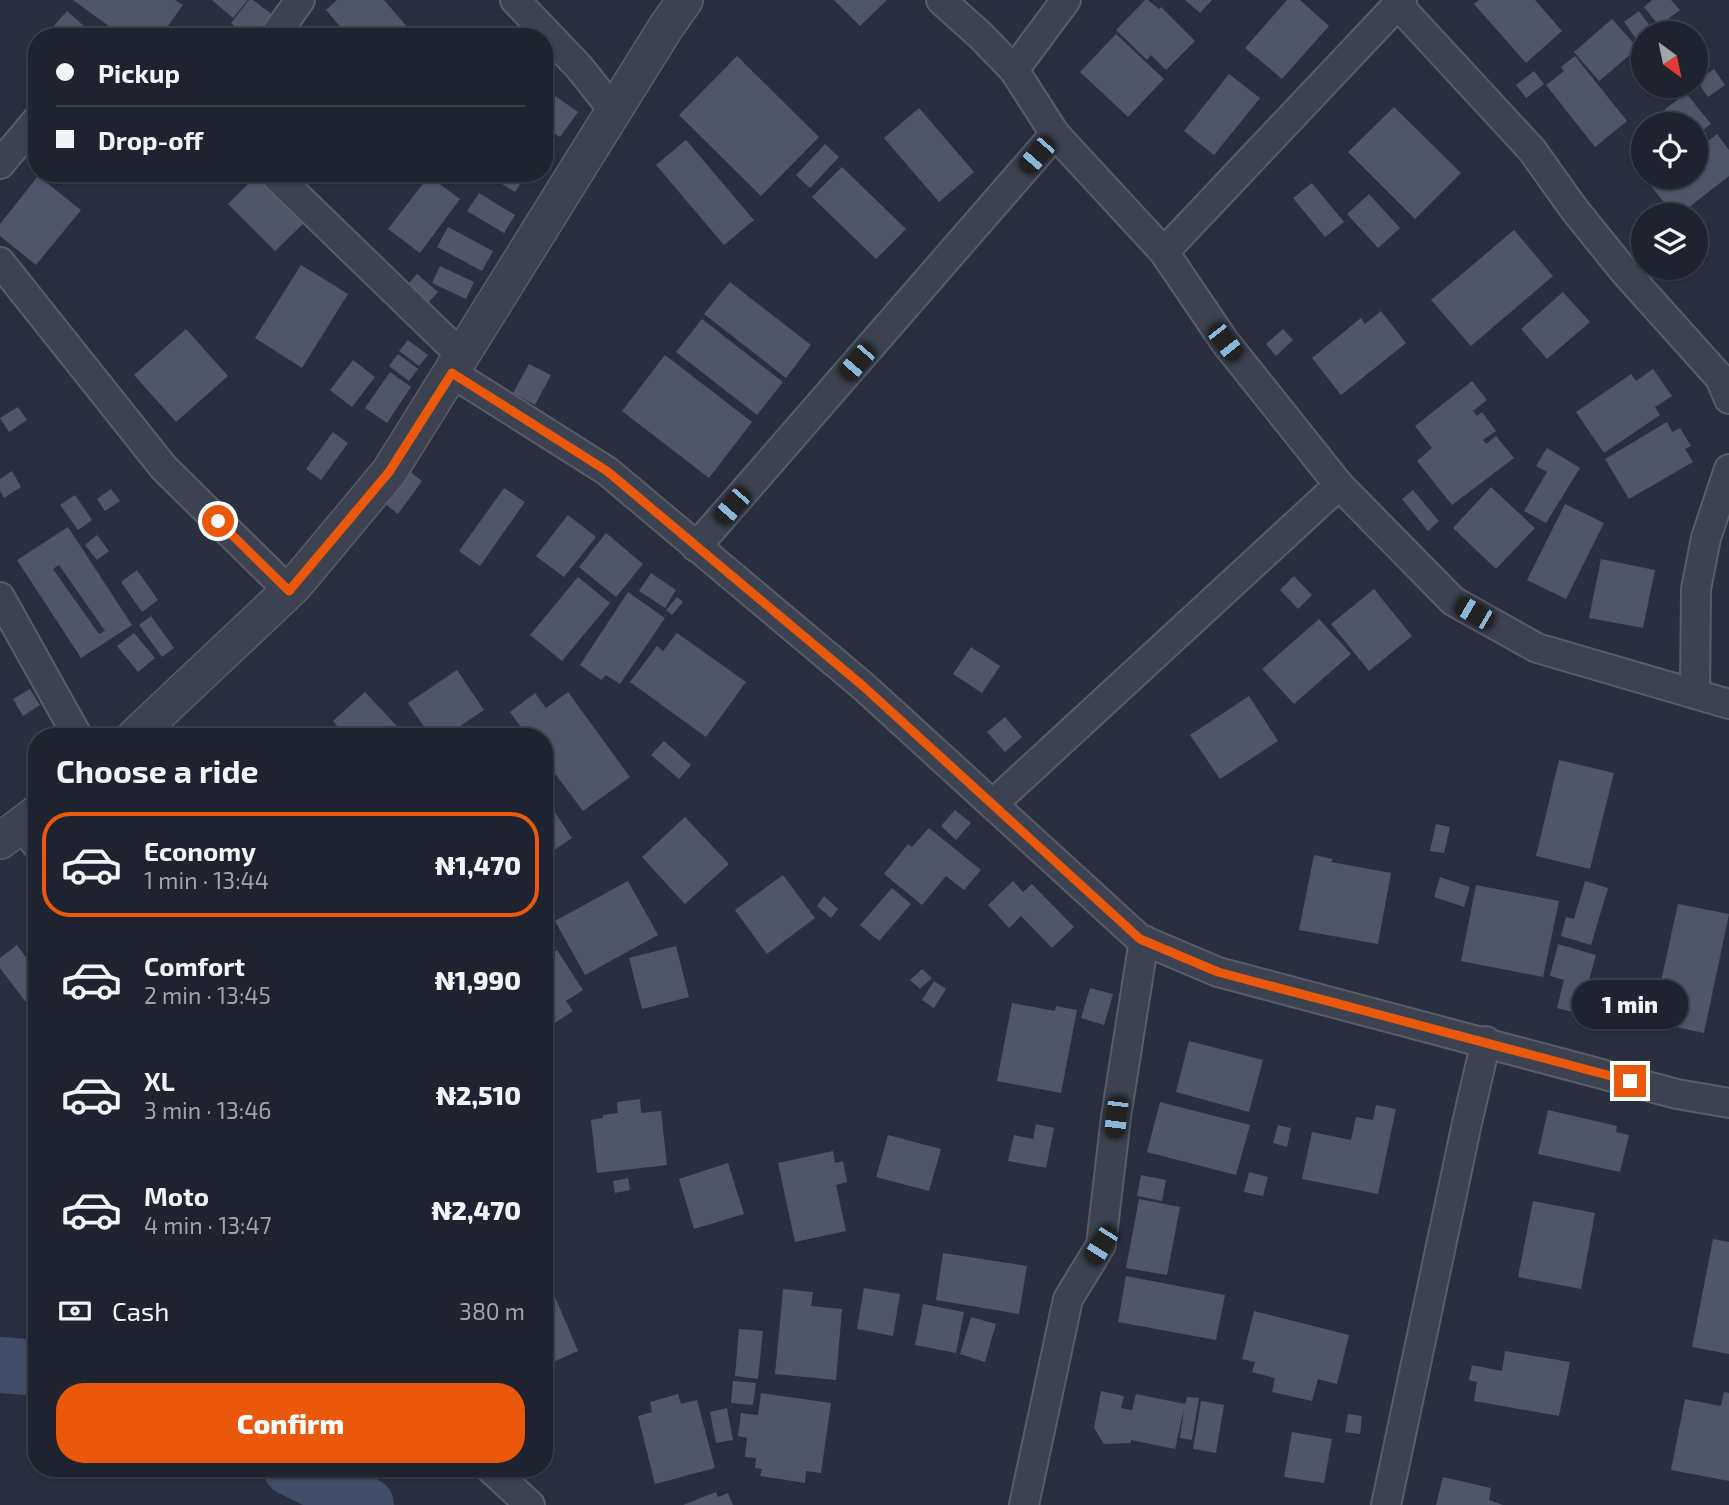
<!DOCTYPE html>
<meta charset="utf-8">
<style>
:root{--surface:#1f232f;--page:#2c2f3b;--text:#f1f3f6;--muted:#a1a4aa;--line:#3c404b;--accent:#ea580c}
body{margin:0;font-family:"Exo 2",sans-serif;background:var(--page);color:var(--text);height:100vh;display:flex;flex-direction:column;font-size:26px;white-space:nowrap}
*{box-sizing:border-box;margin:0}
p{font-size:23px;color:var(--muted)}
.icon{flex:none;width:38px;height:38px;fill:none;stroke:currentColor;stroke-width:2;stroke-linecap:round;stroke-linejoin:round}
.map{position:relative;flex:1;overflow:hidden}
.sheet{position:absolute;left:28px;top:728px;width:525px;height:749px;display:flex;flex-direction:column;background:var(--surface);border-radius:28px;box-shadow:0 2px 5px #0004,0 0 0 2px var(--line)}
.sheet>*{flex:none}
.banner{position:absolute;left:28px;top:28px;width:525px;height:154px;border-radius:28px;box-shadow:0 2px 5px #0004,0 0 0 2px var(--line);display:grid;align-content:center;height:154px;padding:0 28px;background:var(--surface)}
.needle{width:46px;rotate:147deg}
.fabs{position:absolute;left:1631px;top:21px;display:grid;gap:14px}
.fabs a{display:grid;place-items:center;width:77px;height:77px;border-radius:50%;background:var(--surface);box-shadow:0 2px 5px #0004,0 0 0 2px var(--line);font-size:35px}
.end{position:absolute;width:32px;height:32px;margin:-16px;border:9px solid #ea580c;background:#fff;box-shadow:0 0 0 4px #fff}
.from{border-radius:50%}
.bubble{position:absolute;height:49px;border-radius:24px;background:var(--surface);box-shadow:0 2px 5px #0004,0 0 0 2px var(--line);font-size:23px;font-weight:800;line-height:49px;text-align:center}
.car{position:absolute;width:21px;height:42px;margin:-21px -10px;border-radius:9px;box-shadow:0 0 5px 2px #0007;background:linear-gradient(#222 24%,#8ab4d8 0 40%,#222 0 76%,#8ab4d8 0 86%,#222 0)}
.banner b{display:flex;align-items:center;gap:24px;height:66px;font-size:26px}
.banner b+b{border-top:2px solid var(--line)}
.banner i{width:18px;height:18px;background:var(--text)}
ul{padding:0;list-style:none}
li{display:flex;align-items:center;gap:21px;height:105px;margin:0 14px 10px;padding:0 14px;border:4px solid transparent;border-radius:28px}
li div{flex:1}
li b{display:block;font-size:26px}
li em{font-style:normal;font-weight:800}
li.active{border-color:var(--accent)}
li>.icon{width:63px;height:63px;stroke-width:1.5}
h2{padding:0 28px;font-size:32px;line-height:84px}
.pay{display:flex;align-items:center;gap:18px;height:77px;padding:0 28px;font-size:26px}
.pay p{margin-inline-start:auto}
.cta{display:flex;gap:14px;margin-top:auto;padding:14px 28px}
.cta a{flex:1;height:80px;border-radius:28px;background:var(--accent);color:#fff;font-size:28px;font-weight:800;line-height:80px;text-align:center}
.map>svg:first-child{display:block}
.lines{fill:none;stroke-linecap:round;stroke-linejoin:round}
.river{stroke:#424d68;stroke-width:56}
.building{fill:#4f5667;fill-rule:evenodd}
.minor-casing{stroke:#575d69;stroke-width:32}
.tertiary-casing{stroke:#575d69;stroke-width:38}
.minor{stroke:#3c424f;stroke-width:28}
.tertiary{stroke:#3c424f;stroke-width:35}
.route{stroke:#ea580c;stroke-width:9}
</style>
<div class="map">
<svg width="1729" height="1505" viewBox="0 0 1729 1505">
<rect width="100%" height="100%" fill="#292f3f"/>
<g class="lines">
<g class="river">
<polyline points="0,1365 37,1368"/>
<polyline points="291,1468 366,1505"/>
</g>
</g>
<g class="building">
<polygon points="73,0 175,0 183,5 160,37 124,37"/>
<polygon points="212,0 248,0 233,18"/>
<polygon points="249,0 253,0 277,18 262,37 247,37 231,23"/>
<polygon points="337,0 384,0 416,37 349,37 326,10"/>
<polygon points="834,0 887,0 860,26"/>
<polygon points="1145,0 1148,0 1159,9 1161,7 1195,41 1166,70 1151,55 1147,60 1116,30"/>
<polygon points="1185,0 1212,0 1200,13"/>
<polygon points="1287,0 1300,0 1329,26 1282,79 1245,48"/>
<polygon points="1479,0 1535,0 1562,31 1526,63 1474,4"/>
<polygon points="1652,0 1671,0 1680,10 1659,26 1644,7"/>
<polygon points="67,11 96,37 44,37"/>
<polygon points="1639,11 1655,33 1643,33 1642,47 1624,22"/>
<polygon points="1612,19 1638,48 1599,81 1574,52"/>
<polygon points="1116,34 1164,79 1128,117 1080,72"/>
<polygon points="37,45 37,64 27,56"/>
<polygon points="737,56 819,137 761,196 679,115"/>
<polygon points="1575,56 1627,121 1595,147 1546,85 1564,71 1561,67"/>
<polygon points="1714,69 1725,85 1708,97 1697,81"/>
<polygon points="1534,71 1544,84 1526,98 1516,85"/>
<polygon points="1229,74 1260,98 1214,155 1184,131"/>
<polygon points="544,88 578,112 560,137 544,126"/>
<polygon points="1686,93 1711,124 1696,135 1696,124 1646,124"/>
<polygon points="1394,107 1461,173 1415,219 1348,152"/>
<polygon points="919,108 974,172 939,202 884,138"/>
<polygon points="1717,134 1729,150 1729,176 1679,215 1674,215 1651,186 1663,177 1696,177 1696,151"/>
<polygon points="686,140 754,220 724,245 656,165"/>
<polygon points="825,144 839,157 810,188 796,175"/>
<polygon points="842,167 906,229 876,259 812,197"/>
<polygon points="54,173 75,173 63,184"/>
<polygon points="493,173 527,173 515,192 491,177"/>
<polygon points="257,175 305,222 275,251 228,204"/>
<polygon points="38,176 81,210 36,265 0,236 0,224"/>
<polygon points="429,176 460,199 420,253 388,229"/>
<polygon points="1312,183 1344,222 1325,237 1293,198"/>
<polygon points="479,193 515,215 504,233 467,211"/>
<polygon points="1369,194 1400,228 1378,248 1347,214"/>
<polygon points="448,227 493,251 482,271 437,247"/>
<polygon points="1514,230 1553,276 1471,346 1431,300"/>
<polygon points="301,265 348,294 302,368 255,338"/>
<polygon points="440,266 474,282 466,299 432,283"/>
<polygon points="417,274 438,292 427,304 407,285"/>
<polygon points="730,282 811,345 786,378 704,314"/>
<polygon points="1563,292 1590,322 1547,359 1521,329"/>
<polygon points="1381,311 1406,343 1341,395 1312,358 1361,318 1365,324"/>
<polygon points="702,319 783,382 757,415 676,352"/>
<polygon points="186,329 228,376 176,422 134,375"/>
<polygon points="1283,329 1293,340 1276,356 1266,344"/>
<polygon points="408,340 428,355 419,366 399,351"/>
<polygon points="398,354 418,369 409,381 389,366"/>
<polygon points="665,355 752,422 709,478 622,411"/>
<polygon points="353,360 375,377 352,407 330,390"/>
<polygon points="529,364 551,375 535,405 513,393"/>
<polygon points="1653,369 1672,396 1655,407 1660,415 1604,453 1576,412 1631,374 1636,381"/>
<polygon points="390,372 411,387 387,423 365,408"/>
<polygon points="1472,381 1487,400 1473,411 1477,416 1482,412 1496,431 1483,440 1486,444 1496,436 1514,458 1452,505 1417,461 1432,448 1415,426"/>
<polygon points="18,407 27,420 9,432 0,418"/>
<polygon points="1667,422 1672,432 1680,428 1691,446 1685,449 1693,462 1629,499 1605,459"/>
<polygon points="333,432 348,443 321,480 306,469"/>
<polygon points="1547,448 1580,468 1546,523 1524,511 1547,472 1536,466"/>
<polygon points="12,471 21,487 4,498 0,491 0,479"/>
<polygon points="409,471 422,481 398,514 385,504"/>
<polygon points="1491,487 1535,528 1496,569 1453,528"/>
<polygon points="504,488 525,502 480,566 459,551"/>
<polygon points="111,489 120,501 105,511 97,499"/>
<polygon points="1413,490 1439,521 1428,531 1402,499"/>
<polygon points="75,495 92,520 78,530 60,505"/>
<polygon points="1565,504 1604,523 1566,599 1527,580"/>
<polygon points="568,515 596,537 564,577 536,556"/>
<path d="M 68,527 L 132,625 L 81,658 L 17,560 ZM 59,565 L 105,631 L 99,634 L 53,569 Z"/>
<polygon points="606,533 643,564 616,597 579,567"/>
<polygon points="97,535 109,551 97,560 85,545"/>
<polygon points="1601,559 1655,570 1643,628 1589,618"/>
<polygon points="137,570 158,600 142,612 121,582"/>
<polygon points="651,573 676,590 665,608 639,591"/>
<polygon points="1294,576 1312,595 1298,609 1280,590"/>
<polygon points="578,577 610,603 562,661 530,635"/>
<polygon points="1374,589 1412,636 1369,671 1331,624"/>
<polygon points="628,592 665,618 620,684 606,675 601,680 580,665"/>
<polygon points="677,597 683,602 672,615 666,610"/>
<polygon points="151,616 174,648 162,657 139,625"/>
<polygon points="1319,619 1351,654 1294,704 1262,669"/>
<polygon points="134,633 155,658 138,672 117,646"/>
<polygon points="677,633 746,682 706,737 630,682 657,646 663,651"/>
<polygon points="971,647 1000,666 982,693 953,674"/>
<polygon points="457,670 484,710 444,737 431,737 408,703"/>
<polygon points="30,689 40,705 23,716 13,699"/>
<polygon points="365,692 407,737 347,737 333,721"/>
<polygon points="568,692 630,777 583,811 544,759 544,737 528,737 510,712 535,693 546,708"/>
<polygon points="1249,696 1278,741 1220,779 1190,735"/>
<polygon points="1005,717 1022,737 1005,752 987,732"/>
<polygon points="664,741 691,765 679,779 651,755"/>
<polygon points="1559,760 1614,773 1590,869 1536,856"/>
<polygon points="544,796 572,838 544,857"/>
<polygon points="955,810 971,823 956,840 941,826"/>
<polygon points="685,817 729,864 685,904 642,857"/>
<polygon points="1436,824 1450,827 1444,853 1430,851"/>
<polygon points="929,828 981,870 964,890 946,876 922,905 884,874 908,844 912,847"/>
<polygon points="1314,855 1333,859 1331,862 1391,873 1378,944 1299,930"/>
<polygon points="783,875 815,918 767,954 735,910"/>
<polygon points="1440,877 1470,887 1464,907 1434,897"/>
<polygon points="628,881 658,935 585,975 555,921"/>
<polygon points="1013,881 1023,892 1032,884 1074,927 1052,948 1021,916 1009,928 988,905"/>
<polygon points="1585,881 1608,888 1591,945 1561,936 1566,917 1574,919"/>
<polygon points="1476,885 1559,901 1543,977 1461,961"/>
<polygon points="892,888 911,904 879,941 860,925"/>
<polygon points="824,896 838,909 831,918 817,906"/>
<polygon points="1678,904 1729,914 1704,1033 1652,1022"/>
<polygon points="1558,944 1596,955 1580,1014 1557,1008 1564,980 1550,976"/>
<polygon points="17,945 37,972 37,1017 0,968 0,958"/>
<polygon points="676,946 689,997 642,1009 629,958"/>
<polygon points="557,950 583,990 566,1001 573,1011 544,1030 544,961"/>
<polygon points="922,969 932,978 920,989 910,980"/>
<polygon points="934,981 946,989 934,1008 922,1000"/>
<polygon points="1090,988 1113,994 1104,1025 1081,1018"/>
<polygon points="1012,1003 1055,1011 1056,1006 1077,1010 1061,1093 997,1081"/>
<polygon points="1189,1041 1263,1060 1249,1112 1176,1092"/>
<polygon points="640,1099 641,1113 661,1111 667,1165 597,1173 591,1120 603,1118 603,1115 618,1113 617,1102"/>
<polygon points="1160,1102 1250,1125 1236,1175 1147,1152"/>
<polygon points="1376,1105 1396,1109 1378,1194 1302,1179 1312,1132 1351,1140 1356,1117 1373,1120"/>
<polygon points="1548,1110 1617,1126 1616,1132 1629,1135 1620,1172 1538,1154"/>
<polygon points="1036,1124 1054,1128 1046,1168 1008,1161 1014,1135 1033,1139"/>
<polygon points="1278,1125 1291,1128 1287,1147 1273,1143"/>
<polygon points="888,1135 941,1149 929,1191 876,1177"/>
<polygon points="833,1151 835,1163 843,1161 847,1182 836,1185 846,1231 795,1242 778,1163"/>
<polygon points="728,1163 744,1214 694,1229 679,1179"/>
<polygon points="1249,1172 1268,1177 1263,1196 1244,1192"/>
<polygon points="1141,1175 1166,1180 1162,1201 1137,1196"/>
<polygon points="628,1178 630,1190 615,1193 613,1181"/>
<polygon points="1139,1199 1180,1207 1167,1275 1126,1268"/>
<polygon points="1533,1201 1595,1213 1581,1289 1518,1277"/>
<polygon points="1713,1239 1729,1242 1729,1354 1692,1347"/>
<polygon points="943,1253 1027,1266 1019,1314 936,1300"/>
<polygon points="544,1271 578,1351 544,1366"/>
<polygon points="1126,1276 1225,1295 1216,1340 1118,1322"/>
<polygon points="864,1288 900,1294 893,1336 857,1329"/>
<polygon points="783,1289 813,1292 811,1306 842,1309 836,1380 775,1374"/>
<polygon points="923,1304 964,1312 956,1353 915,1345"/>
<polygon points="1254,1311 1349,1335 1337,1384 1318,1379 1312,1401 1272,1392 1275,1378 1252,1372 1255,1362 1242,1359"/>
<polygon points="971,1317 996,1324 985,1362 960,1354"/>
<polygon points="739,1329 763,1331 758,1379 735,1376"/>
<polygon points="1505,1351 1570,1362 1559,1416 1474,1401 1477,1382 1469,1380 1472,1365 1502,1371"/>
<polygon points="733,1381 756,1383 753,1405 731,1403"/>
<polygon points="1101,1391 1124,1396 1121,1408 1132,1410 1136,1394 1185,1404 1187,1397 1199,1398 1192,1440 1180,1438 1184,1409 1175,1449 1131,1440 1131,1443 1104,1444 1094,1428"/>
<polygon points="1724,1392 1729,1393 1729,1481 1671,1470 1685,1399 1721,1406"/>
<polygon points="761,1393 831,1403 821,1473 806,1471 805,1483 760,1476 762,1469 755,1468 756,1458 745,1457 747,1438 738,1436 741,1413 758,1415"/>
<polygon points="678,1394 681,1404 697,1400 715,1468 655,1484 638,1416 652,1412 650,1402"/>
<polygon points="1201,1401 1224,1405 1216,1453 1193,1449"/>
<polygon points="727,1408 733,1440 716,1443 710,1412"/>
<polygon points="1348,1414 1362,1416 1360,1434 1345,1432"/>
<polygon points="1292,1432 1332,1439 1324,1483 1284,1477"/>
<polygon points="1443,1477 1491,1488 1489,1500 1503,1505 1436,1505"/>
<polygon points="716,1492 718,1497 728,1493 733,1505 683,1505"/>
</g>
<g class="lines">
<g class="minor-casing">
<g id="minor">
<polyline points="515,0 579,67 614,111"/>
<polyline points="941,0 980,35 1014,70 1055,134 1164,252 1225,342 1339,485 1453,601 1537,648 1729,704"/>
<polyline points="1398,5 1532,150 1574,209 1624,271 1720,378 1729,399"/>
<polyline points="274,37 300,0"/>
<polyline points="1014,70 1066,0"/>
<polyline points="0,164 37,120"/>
<polyline points="273,173 462,356"/>
<polyline points="1164,252 1402,0"/>
<polyline points="0,262 164,468 289,591"/>
<polyline points="452,373 607,471 863,686 1140,939 1218,972 1677,1094 1729,1103"/>
<polyline points="696,547 1055,134"/>
<polyline points="0,597 78,737"/>
<polyline points="1695,694 1696,589 1706,538 1729,469"/>
<polyline points="993,804 1339,485"/>
<polyline points="21,825 37,845"/>
<polyline points="490,1468 530,1505"/>
<polyline points="1024,1505 1068,1299 1101,1245 1116,1117 1144,940"/>
<polyline points="1386,1505 1467,1123 1486,1041"/>
</g>
</g>
<g class="tertiary-casing">
<g id="tertiary">
<polyline points="134,737 294,586 389,472 666,27 685,0"/>
<polyline points="0,841 37,813"/>
</g>
</g>
<use href="#minor" class="minor"/>
<use href="#tertiary" class="tertiary"/>
</g>
<g class="lines">
<polyline class="route" points="218,521 289,591 389,472 452,373 607,471 863,686 1140,939 1218,972 1630,1081"/>
</g>
</svg>
<div class="fabs">
<a><svg class="needle" viewBox="-14 -14 28 28"><path d="M0-13l5 13h-10z" fill="#e53935"/><path d="M0 13l5-13h-10z" fill="#a1a4aa"/></svg></a>
<a><svg class="icon" aria-label="locate" viewBox="0 0 24 24"><circle cx="12" cy="12" r="6"/><path d="M12 2v4M12 18v4M2 12h4M18 12h4"/></svg></a>
<a><svg class="icon" aria-label="layers" viewBox="0 0 24 24"><path d="M12 4l9 5-9 5-9-5zM3 14l9 5 9-5"/></svg></a>
</div>
<i class="end from" style="left:218px;top:521px"></i>
<i class="end" style="left:1630px;top:1081px"></i>
<div class="bubble" style="left:1572px;top:980px;width:116px">1 min</div>
<i class="car" style="left:1037px;top:155px;rotate:221deg"></i>
<i class="car" style="left:1225px;top:342px;rotate:142deg"></i>
<i class="car" style="left:857px;top:362px;rotate:221deg"></i>
<i class="car" style="left:732px;top:506px;rotate:221deg"></i>
<i class="car" style="left:1474px;top:613px;rotate:300deg"></i>
<i class="car" style="left:1116px;top:1117px;rotate:187deg"></i>
<i class="car" style="left:1101px;top:1245px;rotate:212deg"></i>
<div class="banner">
<b><i class="from"></i>Pickup</b>
<b><i></i>Drop-off</b>
</div>
<section class="sheet">
<h2>Choose a ride</h2>
<ul>
<li class="active"><svg class="icon" aria-label="car" viewBox="0 0 24 24"><path d="M5 17H2v-5l4-1 3-4h7l3 4 3 1v5h-3M9 17h6M6 11h13"/><circle cx="7" cy="17" r="2"/><circle cx="17" cy="17" r="2"/></svg><div><b>Economy</b><p>1 min · 13:44</p></div><em>₦1,470</em></li>
<li><svg class="icon" aria-label="car" viewBox="0 0 24 24"><path d="M5 17H2v-5l4-1 3-4h7l3 4 3 1v5h-3M9 17h6M6 11h13"/><circle cx="7" cy="17" r="2"/><circle cx="17" cy="17" r="2"/></svg><div><b>Comfort</b><p>2 min · 13:45</p></div><em>₦1,990</em></li>
<li><svg class="icon" aria-label="car" viewBox="0 0 24 24"><path d="M5 17H2v-5l4-1 3-4h7l3 4 3 1v5h-3M9 17h6M6 11h13"/><circle cx="7" cy="17" r="2"/><circle cx="17" cy="17" r="2"/></svg><div><b>XL</b><p>3 min · 13:46</p></div><em>₦2,510</em></li>
<li><svg class="icon" aria-label="car" viewBox="0 0 24 24"><path d="M5 17H2v-5l4-1 3-4h7l3 4 3 1v5h-3M9 17h6M6 11h13"/><circle cx="7" cy="17" r="2"/><circle cx="17" cy="17" r="2"/></svg><div><b>Moto</b><p>4 min · 13:47</p></div><em>₦2,470</em></li>
</ul>
<div class="pay"><svg class="icon" aria-label="cash" viewBox="0 0 24 24"><path d="M3 7h18v10H3z"/><circle cx="12" cy="12" r="2"/></svg>Cash<p>380 m</p></div>
<div class="cta"><a>Confirm</a></div>
</section>
</div>
